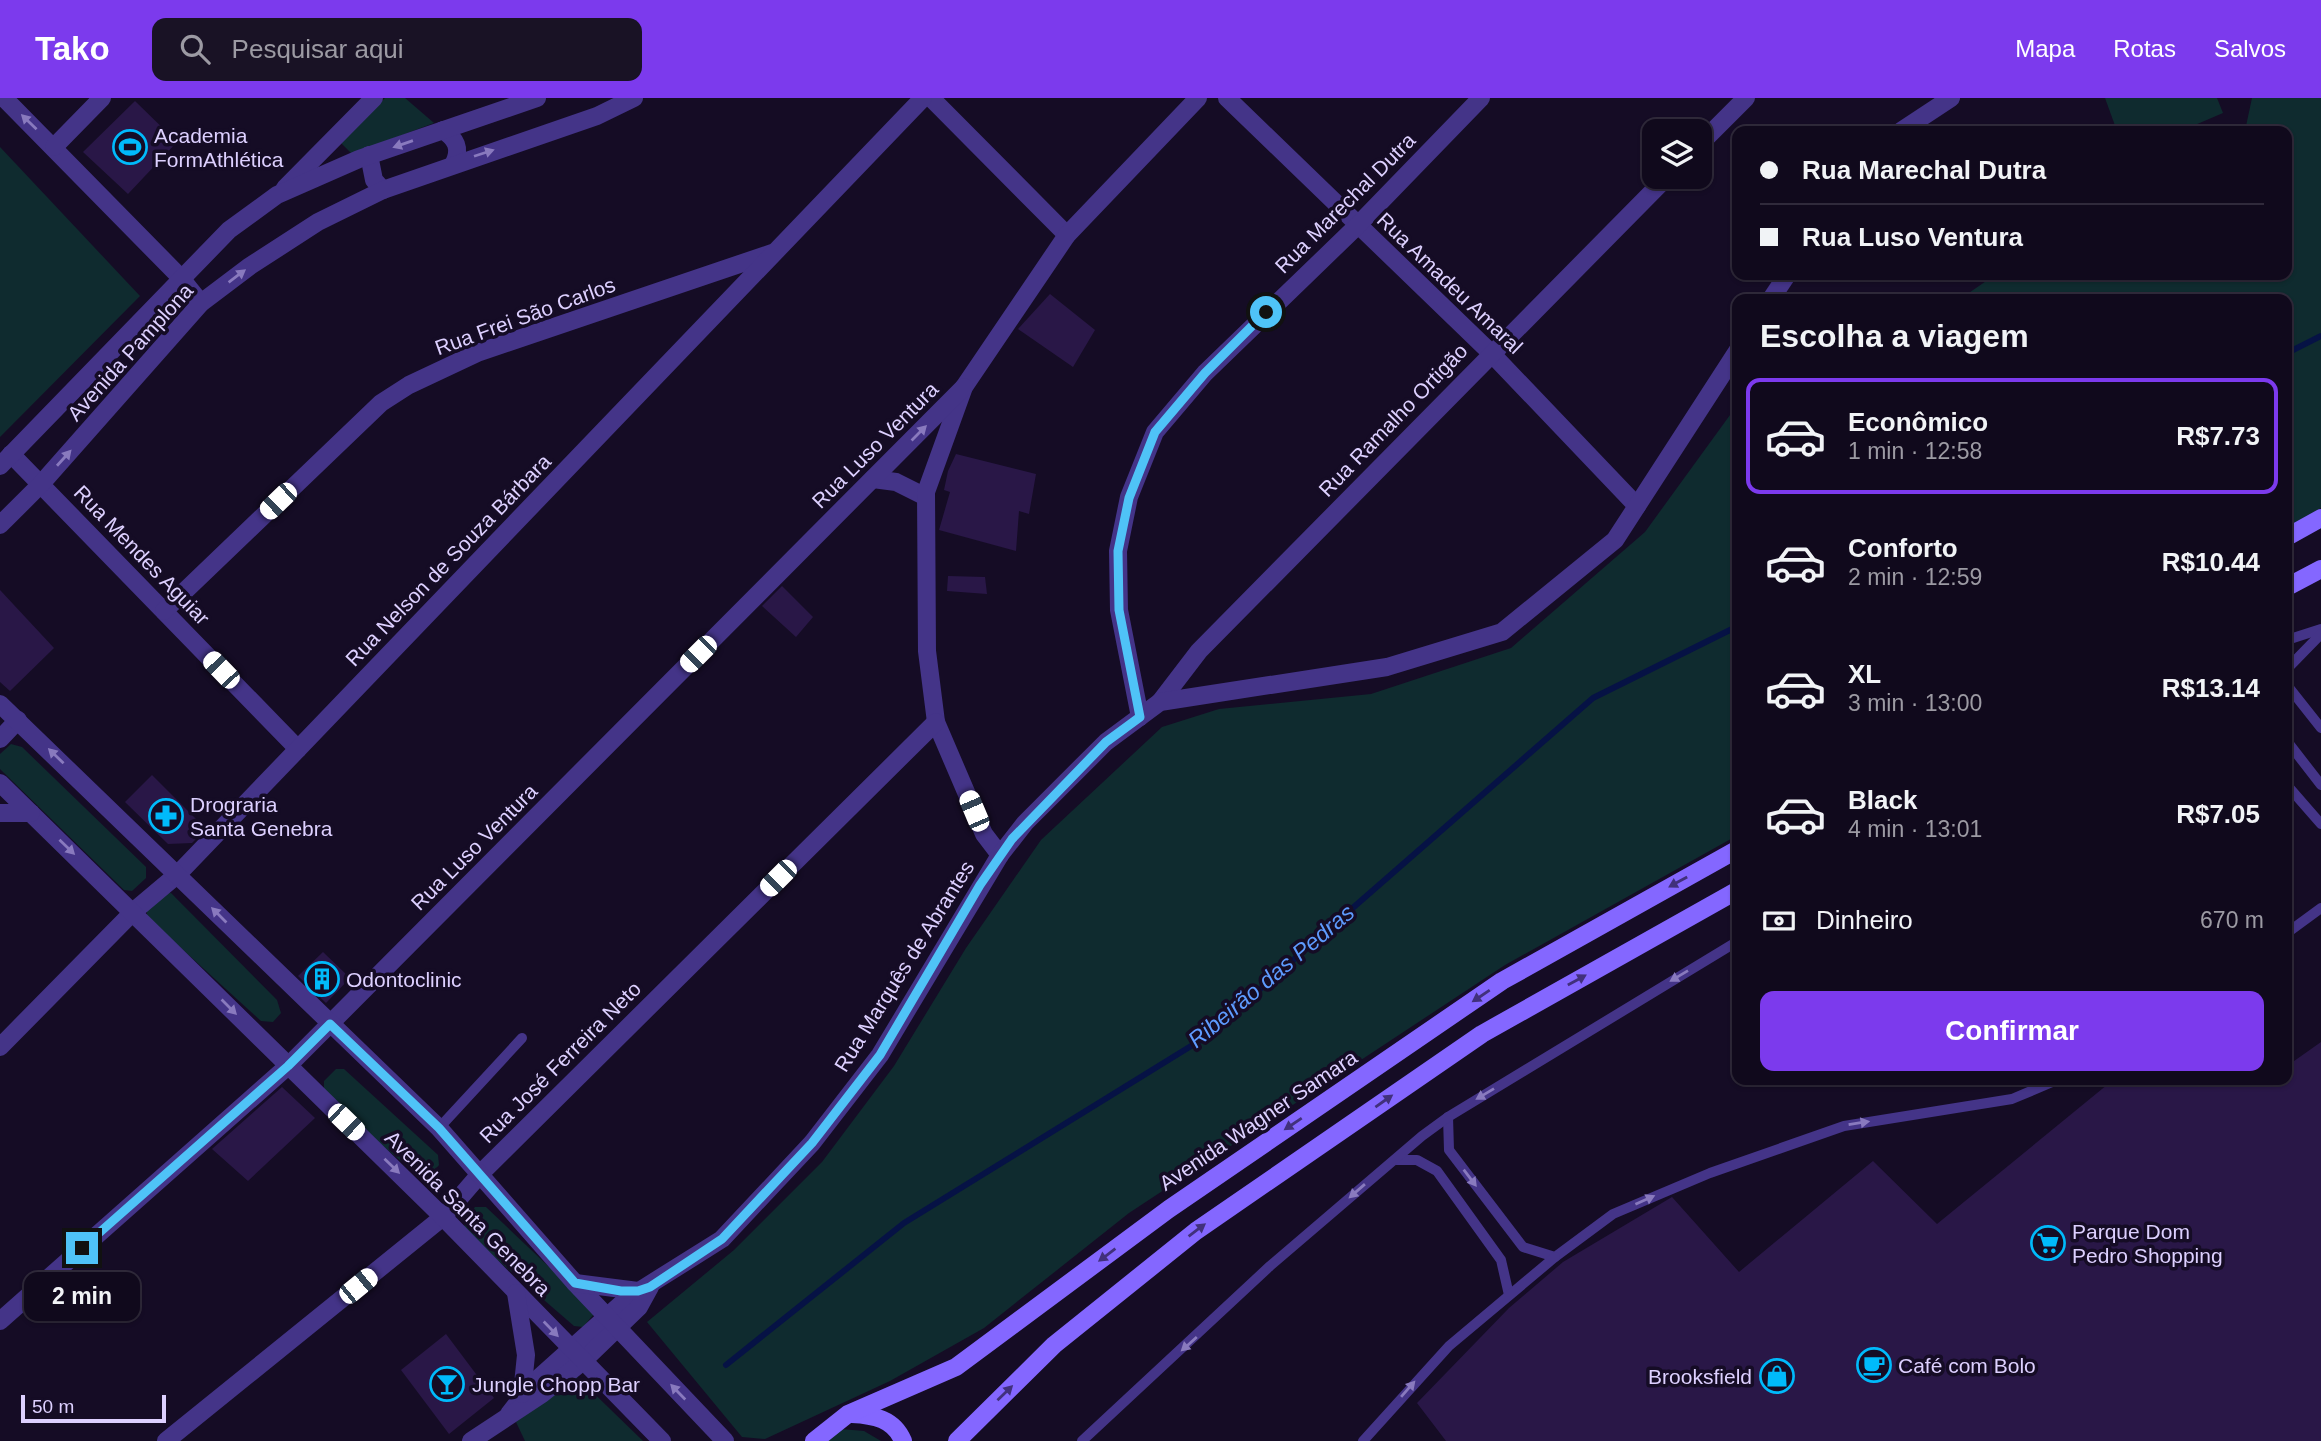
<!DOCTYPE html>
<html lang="pt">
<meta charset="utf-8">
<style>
:root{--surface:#10091c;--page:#191225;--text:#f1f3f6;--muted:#9c9aa3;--line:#302a3b;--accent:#7c3aed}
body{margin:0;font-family:Arial,sans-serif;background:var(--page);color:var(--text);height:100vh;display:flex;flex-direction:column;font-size:26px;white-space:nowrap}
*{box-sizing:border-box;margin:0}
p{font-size:23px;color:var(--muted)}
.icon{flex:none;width:38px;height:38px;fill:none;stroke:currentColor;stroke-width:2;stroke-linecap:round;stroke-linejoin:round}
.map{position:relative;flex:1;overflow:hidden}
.details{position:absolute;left:1732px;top:196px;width:560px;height:791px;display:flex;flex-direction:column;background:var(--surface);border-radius:14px;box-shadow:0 2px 5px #0004,0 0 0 2px var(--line)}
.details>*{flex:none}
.hud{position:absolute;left:1732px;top:28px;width:560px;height:154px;border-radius:14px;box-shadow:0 2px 5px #0004,0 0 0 2px var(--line);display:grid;align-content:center;height:154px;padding:0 28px;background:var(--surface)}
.buttons{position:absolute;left:1642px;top:21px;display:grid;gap:14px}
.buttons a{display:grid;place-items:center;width:70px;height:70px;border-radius:14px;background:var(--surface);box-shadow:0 2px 5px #0004,0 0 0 2px var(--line);font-size:35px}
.scale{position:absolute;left:21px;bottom:18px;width:145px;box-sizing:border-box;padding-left:7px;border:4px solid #ddd0ff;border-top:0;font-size:19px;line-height:24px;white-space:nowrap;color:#ddd0ff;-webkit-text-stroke:5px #150c25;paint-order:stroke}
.end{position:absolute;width:32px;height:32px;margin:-16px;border:9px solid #4fc3f7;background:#111;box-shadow:0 0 0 4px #111}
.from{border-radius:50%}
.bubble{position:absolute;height:49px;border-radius:14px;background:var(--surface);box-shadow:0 2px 5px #0004,0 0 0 2px var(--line);font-size:23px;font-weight:600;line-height:49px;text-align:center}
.car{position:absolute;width:21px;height:42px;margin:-21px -10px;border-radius:9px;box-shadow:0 0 5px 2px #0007;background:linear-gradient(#fff 24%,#345 0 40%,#fff 0 76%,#345 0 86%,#fff 0)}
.hud b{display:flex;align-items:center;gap:24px;height:66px;font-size:26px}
.hud b+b{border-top:2px solid var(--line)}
.hud i{width:18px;height:18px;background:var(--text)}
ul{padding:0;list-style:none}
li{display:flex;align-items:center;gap:21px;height:116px;margin:0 14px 10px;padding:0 14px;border:4px solid transparent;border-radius:14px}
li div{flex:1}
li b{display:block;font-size:26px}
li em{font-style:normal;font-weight:600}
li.active{border-color:var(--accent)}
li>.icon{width:63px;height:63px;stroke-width:1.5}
h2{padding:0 28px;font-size:32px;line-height:84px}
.pay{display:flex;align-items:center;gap:18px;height:77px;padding:0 28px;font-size:26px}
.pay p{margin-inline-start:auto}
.primary-button{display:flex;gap:14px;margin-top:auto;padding:14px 28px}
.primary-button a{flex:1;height:80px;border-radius:14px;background:var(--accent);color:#fff;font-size:28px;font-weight:600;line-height:80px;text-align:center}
header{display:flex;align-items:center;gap:42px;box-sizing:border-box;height:98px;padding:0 35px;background:var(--accent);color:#fff}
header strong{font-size:33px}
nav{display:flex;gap:38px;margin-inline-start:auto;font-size:24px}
.search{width:490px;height:63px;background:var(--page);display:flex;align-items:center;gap:18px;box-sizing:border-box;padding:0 24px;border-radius:14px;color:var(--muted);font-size:26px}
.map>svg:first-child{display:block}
.green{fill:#0f2b2f}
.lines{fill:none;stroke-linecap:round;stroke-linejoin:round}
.stream{stroke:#061245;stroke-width:6}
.building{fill:#291747}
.service{stroke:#443488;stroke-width:10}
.minor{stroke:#443488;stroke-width:18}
.tertiary{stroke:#443488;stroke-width:18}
.secondary{stroke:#8467ff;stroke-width:18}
.oneway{fill:#897abe}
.oneway2{fill:#41307c}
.route{stroke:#4fc3f7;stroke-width:9}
.labels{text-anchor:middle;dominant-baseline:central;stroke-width:7;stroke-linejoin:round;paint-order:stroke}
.poi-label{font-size:21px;fill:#ddd0ff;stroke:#150c25;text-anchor:start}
.street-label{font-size:21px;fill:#ddd0ff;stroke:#150c25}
.water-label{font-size:23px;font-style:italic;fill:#5e9bff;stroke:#150c25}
</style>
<header>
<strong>Tako</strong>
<div class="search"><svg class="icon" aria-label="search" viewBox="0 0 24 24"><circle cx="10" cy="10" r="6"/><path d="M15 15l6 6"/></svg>Pesquisar aqui</div>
<nav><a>Mapa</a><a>Rotas</a><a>Salvos</a></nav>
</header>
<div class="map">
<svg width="2321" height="1343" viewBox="0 0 2321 1343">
<rect width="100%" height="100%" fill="#150c25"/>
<g class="green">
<polygon points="385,0 405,0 434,25 352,56 341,45"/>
<polygon points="2105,0 2217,0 2223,15 2181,33 2117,33"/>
<polygon points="2252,0 2321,0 2321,410 2287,429 2287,201 1960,201 1995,177 2287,177 2287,33 2235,33 2246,28"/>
<polygon points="0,49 140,198 0,339"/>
<polygon points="1738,306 1738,737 1505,867 1129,1115 984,1230 890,1283 765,1341 742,1339 647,1224 734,1152 822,1064 894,968 966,850 1041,742 1162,629 1219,611 1371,596 1511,550 1645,434"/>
<polygon points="11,646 22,649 146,769 146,780 132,793 124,792 0,671 0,656"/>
<polygon points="171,795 277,902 281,915 273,924 261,923 147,819 147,809 162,796"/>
<polygon points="336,971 344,971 438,1057 439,1067 425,1083 324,999 324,983"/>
<polygon points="475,1109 486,1109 586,1204 594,1216 583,1229 574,1228 463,1132 467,1118"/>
<polygon points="576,1278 643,1343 525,1343 516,1324"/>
<polygon points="841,1331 864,1333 881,1343 828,1343"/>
</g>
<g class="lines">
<g class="stream">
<polyline points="2287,255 2321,238"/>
<polyline points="726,1267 904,1125 1204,940 1593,600 1738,528"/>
</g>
</g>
<g class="building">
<polygon points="135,3 177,44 128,96 83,54"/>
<polygon points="1050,196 1095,232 1073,269 1018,231"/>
<polygon points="956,356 1036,376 1029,416 1019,413 1016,453 939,432 950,394 944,392 948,373"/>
<polygon points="948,478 985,479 987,496 947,493"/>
<polygon points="782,488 813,519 796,539 762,508"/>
<polygon points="0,492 54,550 10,593 0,584"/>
<polygon points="152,677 206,731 192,745 168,746 125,704"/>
<polygon points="323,854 350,880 326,905 298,878"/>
<polygon points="2321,944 2321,1343 1446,1343 1417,1305 1509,1210 1563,1164 1672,1099 1739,1174 1873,1063 1937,1126 2113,982 2287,982 2287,968"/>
<polygon points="282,989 315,1020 248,1083 212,1051"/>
<polygon points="446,1236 494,1300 449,1336 401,1272"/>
</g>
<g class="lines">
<g class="service">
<polyline points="2287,542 2321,531"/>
<polyline points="2287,571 2321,536"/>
<polyline points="2287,587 2321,630"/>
<polyline points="2287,643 2321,687"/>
<polyline points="2287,687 2321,726"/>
<polyline points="2287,835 2321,810"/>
<polyline points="1448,1019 1449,1052 1523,1149 1555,1159 1613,1116 1710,1075 1844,1028 2012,1001 2057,982"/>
<polyline points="439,1030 522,940"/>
<polyline points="1395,1062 1417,1062 1437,1073 1501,1162 1509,1197"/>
<polyline points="1082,1343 1270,1168 1422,1038 1448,1019 1738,843"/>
<polyline points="1363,1343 1449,1248 1555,1159"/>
</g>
<g class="minor">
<polyline points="4,0 181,180 201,205"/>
<polyline points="931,0 1067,137"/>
<polyline points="1227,0 1491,255 1637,408"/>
<path d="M 443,32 C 456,41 461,50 454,65"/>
<polyline points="1901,33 1951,0"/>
<polyline points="1699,47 1746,0"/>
<polyline points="54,49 102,0"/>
<polyline points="369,57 374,82 383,92"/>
<polyline points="285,90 374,0"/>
<polyline points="1771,201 1787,177"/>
<polyline points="11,356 298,651"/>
<polyline points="0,368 229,132 277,97 359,61 537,0"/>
<polyline points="873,381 896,384 926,399"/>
<polyline points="0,427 41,386 201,205 250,168 318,124 383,92 597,18 634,0"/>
<polyline points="164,513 381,305 409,287 477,255 772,155"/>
<polyline points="1160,604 1199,553 1667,79"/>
<polyline points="1140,619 1119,512 1118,453 1129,399 1155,334 1205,275 1357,128 1481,0"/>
<polyline points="0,641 18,622"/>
<polyline points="1000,757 984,736 936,624 927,553 926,394 964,289 1067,137 1198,0"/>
<polyline points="0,949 134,813 178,776 923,0"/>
<polyline points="0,1223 288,968 964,289"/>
<polyline points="509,1316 532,1286 628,1200 722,1141 812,1045 880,957 1000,757 1025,725 1106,644 1160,604 1387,569 1502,534 1615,442 1738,252"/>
<polyline points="166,1343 443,1119 481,1075 936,624"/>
<polyline points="471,1343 542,1296 582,1264 639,1209 650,1189"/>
</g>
<g class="tertiary">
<polyline points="0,606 439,1030 575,1185 725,1343"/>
<polyline points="0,685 443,1119 662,1343"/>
<polyline points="0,715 31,715"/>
<polyline points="575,1185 638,1193"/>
<polyline points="516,1195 526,1257 522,1296"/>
</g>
<g class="secondary">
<polyline points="2287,439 2321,420"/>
<polyline points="2287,489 2321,471"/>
<path d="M 852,1316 C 874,1317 894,1321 903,1343"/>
<polyline points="814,1343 848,1316 956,1269 1169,1111 1502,883 1738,751"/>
<polyline points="957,1343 1054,1247 1196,1133 1482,936 1738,792"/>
</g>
</g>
<defs><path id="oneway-solid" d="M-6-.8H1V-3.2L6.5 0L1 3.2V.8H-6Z" transform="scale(1.75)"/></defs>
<g class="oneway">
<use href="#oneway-solid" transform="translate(29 24) rotate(-136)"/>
<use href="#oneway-solid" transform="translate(403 46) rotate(161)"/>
<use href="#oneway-solid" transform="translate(484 55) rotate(-18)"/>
<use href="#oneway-solid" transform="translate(237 178) rotate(-37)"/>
<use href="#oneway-solid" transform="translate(919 335) rotate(-45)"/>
<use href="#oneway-solid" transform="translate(64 360) rotate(-48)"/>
<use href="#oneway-solid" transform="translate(56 658) rotate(-136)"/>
<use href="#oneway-solid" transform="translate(67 749) rotate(44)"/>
<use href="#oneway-solid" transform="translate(219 817) rotate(-135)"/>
<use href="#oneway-solid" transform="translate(1679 878) rotate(149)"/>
<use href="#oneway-solid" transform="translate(229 909) rotate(45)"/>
<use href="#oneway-solid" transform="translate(1485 996) rotate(149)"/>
<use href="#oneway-solid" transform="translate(1859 1025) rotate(-9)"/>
<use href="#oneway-solid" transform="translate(392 1068) rotate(44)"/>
<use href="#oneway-solid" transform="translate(1470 1080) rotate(53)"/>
<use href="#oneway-solid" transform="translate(1357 1093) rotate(139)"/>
<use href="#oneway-solid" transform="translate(1645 1102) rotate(-24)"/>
<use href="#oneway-solid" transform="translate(551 1231) rotate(46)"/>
<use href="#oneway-solid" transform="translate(1189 1246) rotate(138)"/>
<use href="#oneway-solid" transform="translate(1408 1291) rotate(-49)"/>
<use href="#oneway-solid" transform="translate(678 1294) rotate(-134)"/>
</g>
<g class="oneway2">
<use href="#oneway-solid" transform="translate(1678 784) rotate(151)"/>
<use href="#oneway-solid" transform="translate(1577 882) rotate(-29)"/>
<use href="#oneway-solid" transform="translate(1481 898) rotate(146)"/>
<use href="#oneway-solid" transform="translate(1384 1003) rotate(-35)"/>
<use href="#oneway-solid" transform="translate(1293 1026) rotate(146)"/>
<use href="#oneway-solid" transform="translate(1197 1132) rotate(-37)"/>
<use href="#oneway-solid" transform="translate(1107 1157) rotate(143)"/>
<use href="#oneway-solid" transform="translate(1005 1295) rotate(-44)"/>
</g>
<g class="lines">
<polyline class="route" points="82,1150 288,968 330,926 439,1030 575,1185 621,1193 638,1193 650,1189 722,1141 812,1045 880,957 980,787 1012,741 1106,644 1140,619 1119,512 1118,453 1129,400 1155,334 1205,275 1266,214"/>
</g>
<defs>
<g id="stadium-ring" transform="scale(1.75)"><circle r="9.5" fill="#150c25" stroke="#00bafb" stroke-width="1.5"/><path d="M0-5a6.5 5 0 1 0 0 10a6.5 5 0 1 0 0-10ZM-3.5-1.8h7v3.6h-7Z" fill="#00bafb"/></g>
<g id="pharmacy-ring" transform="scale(1.75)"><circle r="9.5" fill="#150c25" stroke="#00bafb" stroke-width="1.5"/><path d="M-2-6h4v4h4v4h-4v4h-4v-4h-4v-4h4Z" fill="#00bafb"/></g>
<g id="building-ring" transform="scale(1.75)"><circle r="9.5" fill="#150c25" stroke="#00bafb" stroke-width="1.5"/><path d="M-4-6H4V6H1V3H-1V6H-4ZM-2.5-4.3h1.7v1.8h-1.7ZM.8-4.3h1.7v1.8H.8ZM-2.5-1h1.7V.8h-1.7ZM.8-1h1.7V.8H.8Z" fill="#00bafb"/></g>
<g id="supermarket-ring" transform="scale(1.75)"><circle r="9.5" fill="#150c25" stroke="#00bafb" stroke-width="1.5"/><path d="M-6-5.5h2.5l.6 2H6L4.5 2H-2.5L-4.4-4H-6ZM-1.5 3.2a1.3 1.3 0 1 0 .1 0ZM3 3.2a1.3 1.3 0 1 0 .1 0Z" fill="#00bafb"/></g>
<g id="cafe-ring" transform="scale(1.75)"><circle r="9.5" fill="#150c25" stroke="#00bafb" stroke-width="1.5"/><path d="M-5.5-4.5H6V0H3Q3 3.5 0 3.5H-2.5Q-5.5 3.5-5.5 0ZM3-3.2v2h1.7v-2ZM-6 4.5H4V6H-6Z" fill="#00bafb"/></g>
<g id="shop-ring" transform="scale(1.75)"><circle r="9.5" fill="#150c25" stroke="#00bafb" stroke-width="1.5"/><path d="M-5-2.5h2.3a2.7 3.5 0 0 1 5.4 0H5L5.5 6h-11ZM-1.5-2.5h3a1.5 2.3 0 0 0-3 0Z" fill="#00bafb"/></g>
<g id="bar-ring" transform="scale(1.75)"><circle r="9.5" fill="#150c25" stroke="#00bafb" stroke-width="1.5"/><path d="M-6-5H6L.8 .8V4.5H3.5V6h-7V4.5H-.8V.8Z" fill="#00bafb"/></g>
</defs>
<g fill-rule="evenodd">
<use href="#stadium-ring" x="130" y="49"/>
<use href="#pharmacy-ring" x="166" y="718"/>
<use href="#building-ring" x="322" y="881"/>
<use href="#supermarket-ring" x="2048" y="1145"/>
<use href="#cafe-ring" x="1874" y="1267"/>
<use href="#shop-ring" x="1777" y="1278"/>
<use href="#bar-ring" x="447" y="1286"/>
</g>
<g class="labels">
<g class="poi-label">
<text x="154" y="37">Academia<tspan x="154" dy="24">FormAthlética</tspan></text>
<text x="190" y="706">Drograria<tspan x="190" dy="24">Santa Genebra</tspan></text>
<text x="346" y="881">Odontoclinic</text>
<text x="2072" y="1133">Parque Dom<tspan x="2072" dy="24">Pedro Shopping</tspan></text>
<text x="1898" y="1267">Café com Bolo</text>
<text x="1752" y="1278" text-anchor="end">Brooksfield</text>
<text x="472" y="1286">Jungle Chopp Bar</text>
</g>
<g class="street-label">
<text transform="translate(1345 105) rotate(-45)">Rua Marechal Dutra</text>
<text transform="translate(1450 185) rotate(44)">Rua Amadeu Amaral</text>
<text transform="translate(525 218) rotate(-20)">Rua Frei São Carlos</text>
<text transform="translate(130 254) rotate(-48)">Avenida Pamplona</text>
<text transform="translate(1393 322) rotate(-46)">Rua Ramalho Ortigão</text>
<text transform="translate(875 347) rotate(-45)">Rua Luso Ventura</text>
<text transform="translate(142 457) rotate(46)">Rua Mendes Aguiar</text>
<text transform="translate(448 462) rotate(-46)">Rua Nelson de Souza Bárbara</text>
<text transform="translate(474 749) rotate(-45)">Rua Luso Ventura</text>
<text transform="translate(904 868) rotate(-58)">Rua Marquês de Abrantes</text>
<text transform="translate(560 964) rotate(-45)">Rua José Ferreira Neto</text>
<text transform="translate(1258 1022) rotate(-34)">Avenida Wagner Samara</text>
<text transform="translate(468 1115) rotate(45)">Avenida Santa Genebra</text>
</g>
<g class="water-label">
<text transform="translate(1271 878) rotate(-40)">Ribeirão das Pedras</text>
</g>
</g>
</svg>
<div class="buttons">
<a><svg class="icon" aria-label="layers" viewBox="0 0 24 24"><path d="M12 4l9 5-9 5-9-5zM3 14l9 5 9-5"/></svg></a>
</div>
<div class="scale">50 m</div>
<i class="end from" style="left:1266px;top:214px"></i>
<i class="end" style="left:82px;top:1150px"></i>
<div class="bubble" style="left:24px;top:1174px;width:116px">2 min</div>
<i class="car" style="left:278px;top:403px;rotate:226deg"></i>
<i class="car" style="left:698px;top:556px;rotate:225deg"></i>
<i class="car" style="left:221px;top:572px;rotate:316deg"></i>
<i class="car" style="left:974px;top:713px;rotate:337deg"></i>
<i class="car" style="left:778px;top:780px;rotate:225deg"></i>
<i class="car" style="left:346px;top:1024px;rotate:134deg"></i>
<i class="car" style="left:358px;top:1188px;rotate:51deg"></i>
<div class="hud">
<b><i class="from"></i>Rua Marechal Dutra</b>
<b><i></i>Rua Luso Ventura</b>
</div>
<section class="details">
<h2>Escolha a viagem</h2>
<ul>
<li class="active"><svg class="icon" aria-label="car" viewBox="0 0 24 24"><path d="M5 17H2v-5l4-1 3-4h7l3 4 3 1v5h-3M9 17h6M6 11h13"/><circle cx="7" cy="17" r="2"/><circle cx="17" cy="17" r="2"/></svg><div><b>Econômico</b><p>1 min · 12:58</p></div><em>R$7.73</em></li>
<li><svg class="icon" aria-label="car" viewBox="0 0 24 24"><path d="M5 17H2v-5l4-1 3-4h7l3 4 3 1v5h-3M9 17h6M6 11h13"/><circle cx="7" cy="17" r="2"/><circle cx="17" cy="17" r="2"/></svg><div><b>Conforto</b><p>2 min · 12:59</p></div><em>R$10.44</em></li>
<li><svg class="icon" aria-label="car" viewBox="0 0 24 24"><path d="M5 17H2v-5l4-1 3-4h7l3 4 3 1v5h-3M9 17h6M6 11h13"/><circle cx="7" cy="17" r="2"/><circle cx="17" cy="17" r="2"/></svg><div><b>XL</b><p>3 min · 13:00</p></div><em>R$13.14</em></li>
<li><svg class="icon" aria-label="car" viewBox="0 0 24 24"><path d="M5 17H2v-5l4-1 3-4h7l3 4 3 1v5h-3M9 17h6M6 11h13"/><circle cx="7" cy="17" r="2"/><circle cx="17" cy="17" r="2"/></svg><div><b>Black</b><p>4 min · 13:01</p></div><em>R$7.05</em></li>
</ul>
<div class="pay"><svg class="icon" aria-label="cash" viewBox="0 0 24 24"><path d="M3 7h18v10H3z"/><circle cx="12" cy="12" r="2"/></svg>Dinheiro<p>670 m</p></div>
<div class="primary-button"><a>Confirmar</a></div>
</section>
</div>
